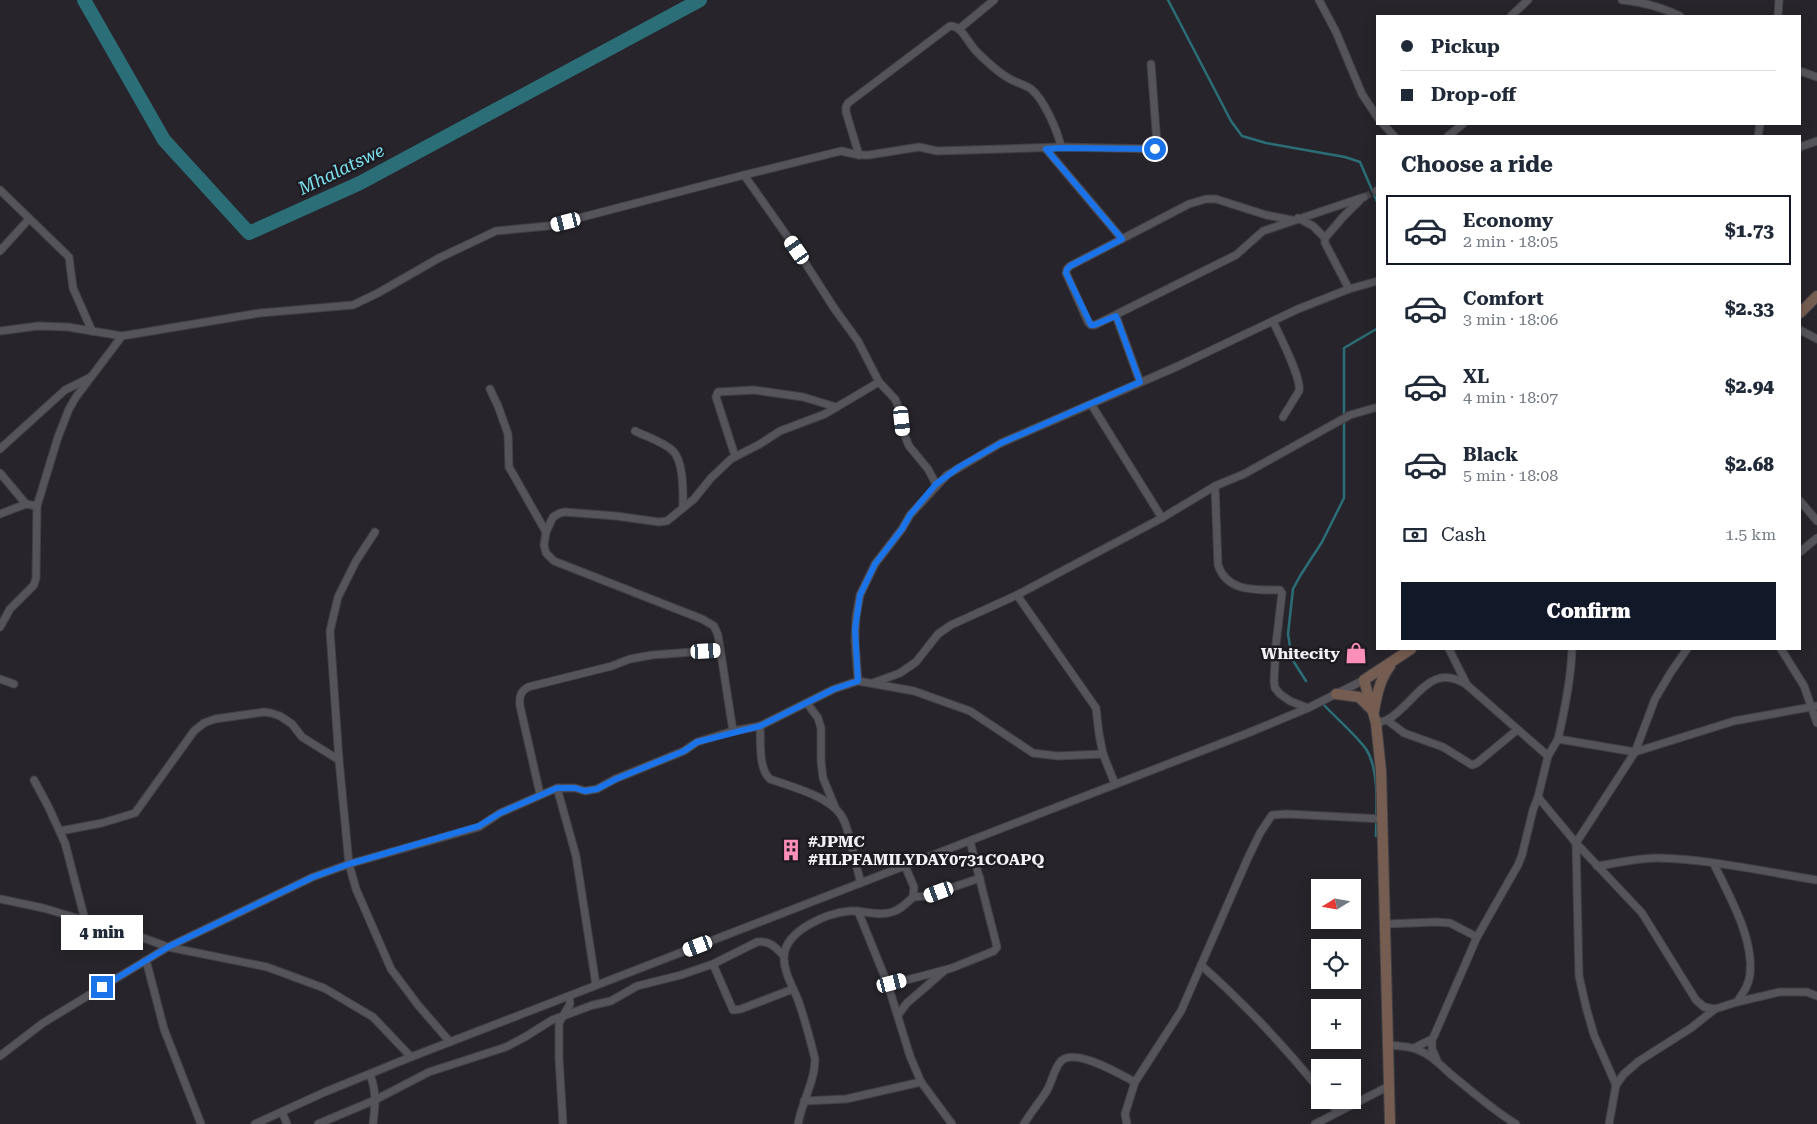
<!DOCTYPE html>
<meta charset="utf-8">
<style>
:root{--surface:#fff;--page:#f6f6f7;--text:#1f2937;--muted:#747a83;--line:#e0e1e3;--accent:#111827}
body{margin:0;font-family:"Roboto Serif",serif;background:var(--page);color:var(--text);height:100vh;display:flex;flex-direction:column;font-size:19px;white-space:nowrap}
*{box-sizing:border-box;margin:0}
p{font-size:16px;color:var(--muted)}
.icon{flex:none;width:28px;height:28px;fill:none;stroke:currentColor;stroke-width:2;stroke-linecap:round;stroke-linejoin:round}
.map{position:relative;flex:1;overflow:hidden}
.details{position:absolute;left:1376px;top:135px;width:425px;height:515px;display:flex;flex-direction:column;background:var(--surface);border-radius:0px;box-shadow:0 2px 12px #0003}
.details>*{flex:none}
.hud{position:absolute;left:1376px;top:15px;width:425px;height:110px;border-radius:0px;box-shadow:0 2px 12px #0003;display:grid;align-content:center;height:110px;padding:0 25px;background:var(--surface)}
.needle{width:32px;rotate:259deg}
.tools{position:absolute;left:1311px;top:879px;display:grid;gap:10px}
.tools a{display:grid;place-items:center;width:50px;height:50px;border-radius:0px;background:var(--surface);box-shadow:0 2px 12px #0003;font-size:25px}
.end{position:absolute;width:22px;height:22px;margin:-11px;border:6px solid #1a73e8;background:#fff;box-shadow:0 0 0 2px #fff}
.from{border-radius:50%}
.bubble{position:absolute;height:35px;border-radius:0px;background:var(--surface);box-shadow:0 2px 12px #0003;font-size:16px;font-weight:800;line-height:35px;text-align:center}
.car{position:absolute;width:15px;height:30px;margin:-15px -8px;border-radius:6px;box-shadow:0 0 4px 1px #0007;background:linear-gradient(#fff 24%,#345 0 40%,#fff 0 76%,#345 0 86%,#fff 0)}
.hud b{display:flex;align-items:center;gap:18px;height:48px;font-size:19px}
.hud b+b{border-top:1px solid var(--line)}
.hud i{width:12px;height:12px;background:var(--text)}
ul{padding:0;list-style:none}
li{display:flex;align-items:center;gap:15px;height:70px;margin:0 10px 8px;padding:0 15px;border:2px solid transparent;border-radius:0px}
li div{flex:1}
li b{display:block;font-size:19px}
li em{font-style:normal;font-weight:800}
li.current{border-color:var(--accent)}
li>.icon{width:45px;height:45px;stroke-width:1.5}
h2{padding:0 25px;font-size:22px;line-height:60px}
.pay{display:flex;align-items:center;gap:12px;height:55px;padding:0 25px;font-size:19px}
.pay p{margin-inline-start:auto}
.primary-button{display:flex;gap:10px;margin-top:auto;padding:10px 25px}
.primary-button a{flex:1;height:58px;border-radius:0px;background:var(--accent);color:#fff;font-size:20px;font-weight:800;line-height:58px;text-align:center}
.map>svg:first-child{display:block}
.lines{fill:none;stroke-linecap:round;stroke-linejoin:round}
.stream{stroke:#2b6e77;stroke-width:2.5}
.river{stroke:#2b6e77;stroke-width:14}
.street-tunnel{stroke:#454349;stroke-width:7;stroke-dasharray:7 3.5;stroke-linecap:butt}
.street-casing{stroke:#424045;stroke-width:9}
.secondary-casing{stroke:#424045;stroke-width:12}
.street{stroke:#56545b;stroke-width:7}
.secondary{stroke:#765d51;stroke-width:10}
.route{stroke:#1a73e8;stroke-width:6}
.labels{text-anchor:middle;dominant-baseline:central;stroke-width:5;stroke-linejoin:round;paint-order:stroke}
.poi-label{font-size:16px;font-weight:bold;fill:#f2f0f5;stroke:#1d1b21;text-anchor:end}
.water-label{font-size:18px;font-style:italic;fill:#7be2f0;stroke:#1d1b21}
</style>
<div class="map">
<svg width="1817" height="1124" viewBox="0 0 1817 1124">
<rect width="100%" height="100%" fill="#27252b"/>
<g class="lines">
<g class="stream">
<polyline points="1168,0 1231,121 1242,136 1266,143 1345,157 1360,162 1378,204"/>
<polyline points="1306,681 1292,659 1288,634 1293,589 1300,576 1322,542 1344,498 1344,348 1378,328"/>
<path d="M 1323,704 C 1337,719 1354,733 1366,749 C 1380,770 1376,812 1376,836"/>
</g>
<polyline class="river" points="84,0 164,140 249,233 360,183 700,0"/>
<polyline class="street-tunnel" points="1364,197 1376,191"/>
<g class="street-casing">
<g id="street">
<polyline points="1319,0 1336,32 1362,94 1378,118"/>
<path d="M 1622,0 C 1644,2 1661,7 1680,16"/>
<polyline points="1511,16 1528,0"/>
<polyline points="1778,16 1779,0"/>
<polyline points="959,29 994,0"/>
<polyline points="1800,71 1817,77"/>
<polyline points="1383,124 1394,136"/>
<polyline points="1448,136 1463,124"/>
<polyline points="1758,136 1760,124"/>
<polyline points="1800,147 1817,141"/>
<polyline points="1046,149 1122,239"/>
<path d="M 859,155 L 846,112 L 846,107 L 848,103 L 950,26 C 962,25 969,45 977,52 C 986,61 999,73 1010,79 C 1017,83 1026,85 1031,89 C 1044,99 1058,132 1061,147"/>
<polyline points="744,175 841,151 859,155 869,155 919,147 937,151 1061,147 1155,149 1157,144 1151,64"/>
<polyline points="0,190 69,257 73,288 92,331"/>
<polyline points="1376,191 1378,190"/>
<polyline points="1298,218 1313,226 1325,238"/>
<polyline points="1292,220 1266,215 1216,199 1206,199 1189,204 1070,266 1067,269 1066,273 1088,322 1091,325 1095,325 1236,255 1263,231 1364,197"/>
<polyline points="0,251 29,219"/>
<polyline points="1349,289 1325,243 1325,238 1343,217 1360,200"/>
<polyline points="1116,316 1140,382"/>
<path d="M 1273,321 C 1279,335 1302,378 1299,391 L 1283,417"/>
<polyline points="1800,330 1817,339"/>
<polyline points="0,331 38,326 68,327 122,336 260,313 353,305 378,293 439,258 496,231 548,226 744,175 797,250 834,308 858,341 879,382 895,399 899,408 904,434 909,446 928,469 936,484"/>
<polyline points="490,389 498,406 508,434 509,467 546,532"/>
<polyline points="1091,404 1162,518"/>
<path d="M 635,431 C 647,437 664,442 673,451 C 684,462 683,493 683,508"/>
<polyline points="0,449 65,390 91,377"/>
<polyline points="735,456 716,397 718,392 754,390 803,397 836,407"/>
<polyline points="0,473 26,504"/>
<path d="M 1215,486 L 1218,565 C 1227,592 1255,590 1280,590 L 1282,593 L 1276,644 L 1274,681 L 1275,688 L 1280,694 L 1290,701 L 1308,708"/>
<polyline points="1800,501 1817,521"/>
<polyline points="0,514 26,504 37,506"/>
<polyline points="375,532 356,561 338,597 330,631 339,760 349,864 356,889 391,969 418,1005 450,1042"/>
<polyline points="1800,552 1817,538"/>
<polyline points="1017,595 1096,708 1099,734 1103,754 1115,784"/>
<polyline points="0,627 10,609 34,585 36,578 37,506 58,437 69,409 76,397 122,336"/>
<polyline points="1449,649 1467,685"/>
<polyline points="1781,649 1804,686 1817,723"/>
<polyline points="0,679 14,684"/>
<polyline points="858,681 855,641 856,617 860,595 875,564 902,529 910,515 947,475 1001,443 1176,367 1298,309 1349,289 1378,281"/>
<polyline points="873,683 900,673 916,662 938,634 951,625 1017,595 1162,518 1215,486 1244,474 1350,415 1378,407"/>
<polyline points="807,703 818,718 821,728 821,761 823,778 835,807"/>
<polyline points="1387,720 1404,733 1443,747 1472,765 1477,763 1517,730"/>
<path d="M 1376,723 C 1380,722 1384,721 1387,720 C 1416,704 1429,660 1467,685 L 1548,756"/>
<path d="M 760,726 C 761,742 758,768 770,779 C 794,788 836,797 845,823 C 852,842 855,863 861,883"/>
<polyline points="733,731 718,635 714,626 702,619 554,561 546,553 544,545 546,532 553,517 560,513 565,512 616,516 659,522 667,521 694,499 711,478 731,459 760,444 780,431 825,414 879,382"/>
<path d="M 1558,739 C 1565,709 1571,680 1572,649"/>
<polyline points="34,780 48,806 65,843 85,920"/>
<polyline points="557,788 576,856 596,985"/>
<path d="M 540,794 L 520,706 C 519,697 520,692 528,687 L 612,666 L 630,659 L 652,655 L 720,650"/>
<polyline points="1538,797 1576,843 1642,913 1696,1000 1704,1007 1715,1009"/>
<polyline points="60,831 102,823 135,813 194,731 204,723 215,719 264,712 271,713 280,716 292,724 302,737 339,760"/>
<path d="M 1714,864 C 1729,896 1754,938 1750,974 C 1749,985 1743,993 1737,1002"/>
<path d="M 1597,866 C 1617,863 1638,858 1658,858 C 1709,859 1766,872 1817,880"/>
<polyline points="913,897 927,896 980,878"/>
<polyline points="0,899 43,908 138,936 168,947 267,967 324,988 373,1017 411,1057"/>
<polyline points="858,911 888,985 910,1056 921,1082 952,1124"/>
<polyline points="1386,924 1436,922 1450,923 1477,937"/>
<polyline points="146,960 164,1029 201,1124"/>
<polyline points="713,964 733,1010 741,1009 793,989"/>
<path d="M 1201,965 C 1244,1003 1284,1046 1320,1090"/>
<polyline points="888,985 952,968 994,951 997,947 970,841"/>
<polyline points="898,1015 907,1003 944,971"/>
<polyline points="1432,1039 1432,1049 1437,1060"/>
<path d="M 1389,1045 C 1397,1046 1408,1046 1416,1049 C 1432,1055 1441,1066 1454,1077 C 1474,1093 1494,1111 1516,1124"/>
<polyline points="1414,1048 1432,1039 1434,1036 1477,937 1518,865 1522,855 1533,810 1538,797 1548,756 1558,739 1635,752 1655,699 1671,672 1687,649"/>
<polyline points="0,1056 43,1023 168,947 313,877 349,864 479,827 500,813 557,788 575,788 585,791 597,789 615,779 684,751 697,742 733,731 760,726 834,689 858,681 914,691 970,711 1033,753 1058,756 1103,754"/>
<path d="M 370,1075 C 377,1091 375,1107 373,1124"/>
<polyline points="1616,1085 1594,1035 1586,1007 1579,976 1576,843 1635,752 1734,721 1817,706"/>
<polyline points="1328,1100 1338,1112"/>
<polyline points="804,1101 846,1099 921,1082"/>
<polyline points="282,1112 287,1124"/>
<polyline points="255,1124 325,1092 411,1057 1248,733 1308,708 1364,680"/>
<path d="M 318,1124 L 375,1100 L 429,1072 L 506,1047 L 525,1037 L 552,1020 L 593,1005 L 611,1001 L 637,986 L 681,975 L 713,964 L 757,942 C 770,940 776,948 784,956"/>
<polyline points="563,1124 559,1058 559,1023 570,1004 569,996"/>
<path d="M 798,1124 C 802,1102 815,1081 815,1059 C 810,1039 805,1019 798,1000 C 793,987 783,971 784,956 C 786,930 827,913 850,911 C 863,910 878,917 892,912 C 900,910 907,903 913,897 L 914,887 L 905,866"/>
<path d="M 1024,1124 C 1030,1113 1039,1103 1046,1092 C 1052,1083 1053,1070 1061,1061 C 1075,1047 1121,1075 1135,1082"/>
<polyline points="1127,1124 1125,1114 1135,1082 1181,1011 1247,860 1260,833 1272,815 1287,814 1383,819"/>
<polyline points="1315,1124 1389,1086"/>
<polyline points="1609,1124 1616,1085 1624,1074 1639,1061 1691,1028 1715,1009 1737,1002 1780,992 1807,992 1817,996"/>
</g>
</g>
<g class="secondary-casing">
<g id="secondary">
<polyline points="1800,313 1817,296"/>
<polyline points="1336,694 1359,697 1371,709"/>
<path d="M 1374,711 C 1377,694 1380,679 1390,666"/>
<polyline points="1390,1124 1381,771 1376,723 1364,680 1411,649"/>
</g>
</g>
<use href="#street" class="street"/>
<use href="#secondary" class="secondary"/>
</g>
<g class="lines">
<polyline class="route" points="102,987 168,947 313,877 349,864 479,826 500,813 557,788 575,788 585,791 597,789 616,779 684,751 697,742 760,726 834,689 858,681 855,629 860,595 875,564 902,529 910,515 936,484 959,467 1001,443 1140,382 1116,316 1094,325 1091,325 1066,273 1067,269 1070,266 1122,239 1046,149 1061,148 1155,149"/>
</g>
<defs>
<g id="shop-bare" transform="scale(1.725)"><path d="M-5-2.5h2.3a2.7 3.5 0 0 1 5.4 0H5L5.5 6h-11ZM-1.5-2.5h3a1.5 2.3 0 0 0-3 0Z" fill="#fe8ebc" stroke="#1d1b21" stroke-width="2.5" paint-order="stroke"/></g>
<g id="building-bare" transform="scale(1.725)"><path d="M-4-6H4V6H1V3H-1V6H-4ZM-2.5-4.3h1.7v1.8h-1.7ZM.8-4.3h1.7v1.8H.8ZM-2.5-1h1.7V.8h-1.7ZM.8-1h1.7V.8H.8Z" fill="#fe8ebc" stroke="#1d1b21" stroke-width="2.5" paint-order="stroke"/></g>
</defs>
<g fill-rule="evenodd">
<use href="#shop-bare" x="1356" y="653"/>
<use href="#building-bare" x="791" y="850"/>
</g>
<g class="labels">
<g class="poi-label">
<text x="1340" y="653">Whitecity</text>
<text x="808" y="841" text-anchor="start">#JPMC<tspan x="808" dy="18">#HLPFAMILYDAY0731COAPQ</tspan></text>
</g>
<g class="water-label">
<text transform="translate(341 169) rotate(-26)">Mhalatswe</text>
</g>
</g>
</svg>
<div class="tools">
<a><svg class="needle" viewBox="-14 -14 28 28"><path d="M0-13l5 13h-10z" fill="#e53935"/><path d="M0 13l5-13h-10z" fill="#747a83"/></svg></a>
<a><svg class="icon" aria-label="locate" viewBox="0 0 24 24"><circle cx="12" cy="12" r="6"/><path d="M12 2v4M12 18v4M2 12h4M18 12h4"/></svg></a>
<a>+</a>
<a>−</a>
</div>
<i class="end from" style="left:1155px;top:149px"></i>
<i class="end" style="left:102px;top:987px"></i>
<div class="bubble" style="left:61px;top:915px;width:82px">4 min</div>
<i class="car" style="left:566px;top:222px;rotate:256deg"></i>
<i class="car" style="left:797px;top:250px;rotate:325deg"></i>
<i class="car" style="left:902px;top:421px;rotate:174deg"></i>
<i class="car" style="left:706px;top:651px;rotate:87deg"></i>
<i class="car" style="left:939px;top:892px;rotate:250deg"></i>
<i class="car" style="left:698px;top:946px;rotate:249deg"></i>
<i class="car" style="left:892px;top:983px;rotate:76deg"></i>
<div class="hud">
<b><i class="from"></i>Pickup</b>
<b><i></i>Drop-off</b>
</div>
<section class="details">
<h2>Choose a ride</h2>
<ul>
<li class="current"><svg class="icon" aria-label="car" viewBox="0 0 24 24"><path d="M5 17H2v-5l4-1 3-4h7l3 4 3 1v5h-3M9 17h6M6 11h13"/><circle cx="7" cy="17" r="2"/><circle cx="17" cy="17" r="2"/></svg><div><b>Economy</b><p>2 min · 18:05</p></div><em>$1.73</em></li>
<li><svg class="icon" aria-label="car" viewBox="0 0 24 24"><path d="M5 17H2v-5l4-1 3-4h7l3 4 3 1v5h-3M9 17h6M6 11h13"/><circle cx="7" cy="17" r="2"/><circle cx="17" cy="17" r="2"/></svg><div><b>Comfort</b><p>3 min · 18:06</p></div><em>$2.33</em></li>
<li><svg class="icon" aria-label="car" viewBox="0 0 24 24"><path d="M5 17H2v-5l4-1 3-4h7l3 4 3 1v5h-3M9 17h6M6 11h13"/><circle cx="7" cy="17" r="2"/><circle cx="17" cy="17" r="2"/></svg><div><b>XL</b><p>4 min · 18:07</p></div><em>$2.94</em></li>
<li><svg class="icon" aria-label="car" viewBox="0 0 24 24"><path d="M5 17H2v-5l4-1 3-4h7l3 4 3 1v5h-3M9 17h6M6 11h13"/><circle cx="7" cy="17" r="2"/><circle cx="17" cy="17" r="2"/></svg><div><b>Black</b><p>5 min · 18:08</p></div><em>$2.68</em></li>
</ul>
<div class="pay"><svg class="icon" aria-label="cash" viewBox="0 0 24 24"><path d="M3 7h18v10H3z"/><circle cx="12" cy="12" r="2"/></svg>Cash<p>1.5 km</p></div>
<div class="primary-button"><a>Confirm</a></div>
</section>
</div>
